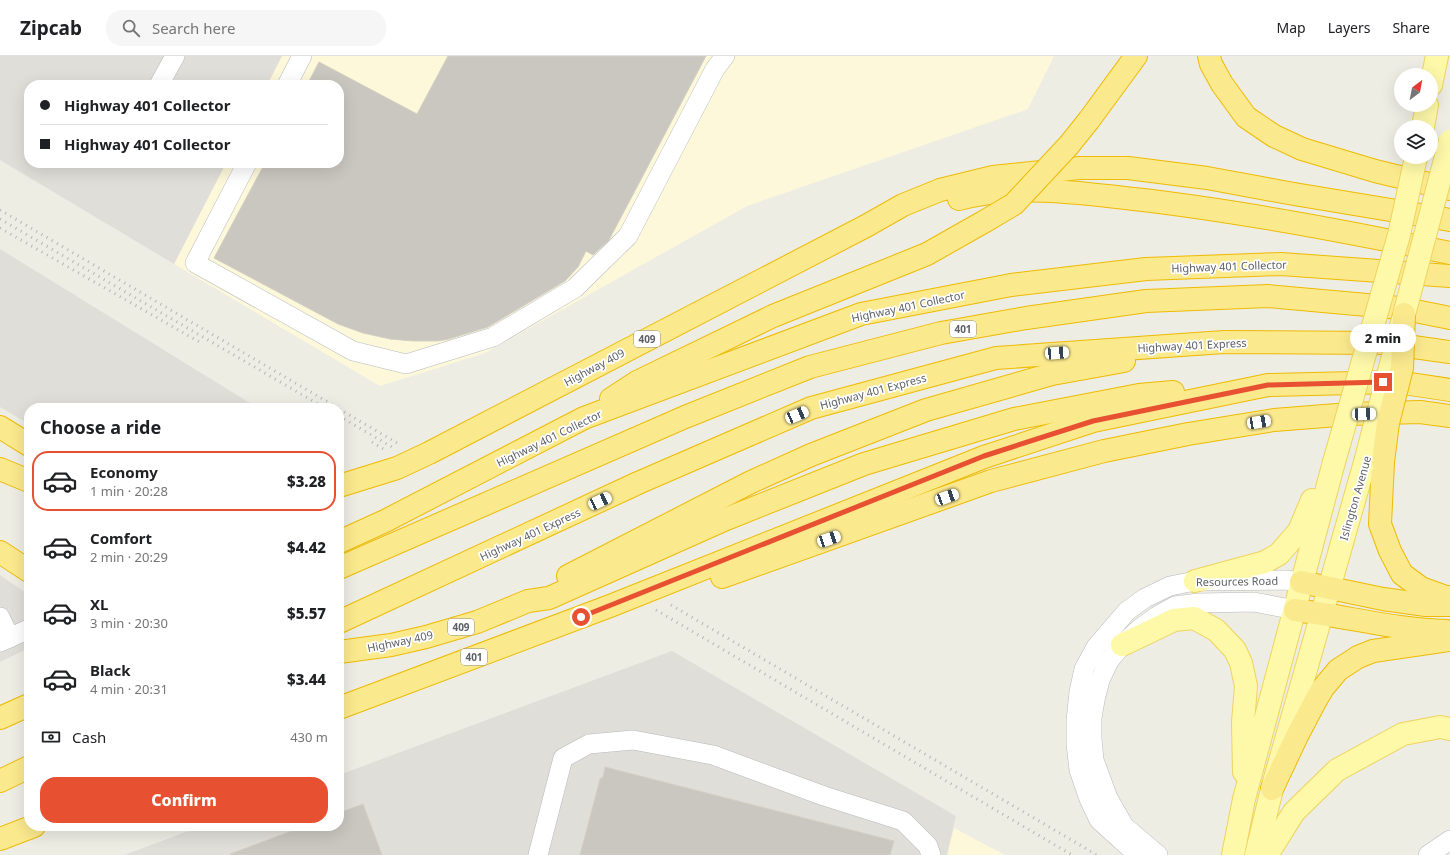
<!DOCTYPE html>
<meta charset="utf-8">
<style>
:root{--surface:#fff;--page:#f6f6f6;--text:#202124;--muted:#757577;--line:#e0e0e0;--accent:#e75031}
body{margin:0;font-family:"Noto Sans",sans-serif;background:var(--page);color:var(--text);height:100vh;display:flex;flex-direction:column;font-size:15px;white-space:nowrap}
*{box-sizing:border-box;margin:0}
p{font-size:13px;color:var(--muted)}
.icon{flex:none;width:22px;height:22px;fill:none;stroke:currentColor;stroke-width:2;stroke-linecap:round;stroke-linejoin:round}
.map{position:relative;flex:1;overflow:hidden}
.sheet{position:absolute;left:24px;top:347px;width:320px;height:428px;display:flex;flex-direction:column;background:var(--surface);border-radius:16px;box-shadow:0 4px 16px #0002}
.sheet>*{flex:none}
.top-card{position:absolute;left:24px;top:24px;width:320px;height:88px;border-radius:16px;box-shadow:0 4px 16px #0002;display:grid;align-content:center;height:88px;padding:0 16px;background:var(--surface)}
.needle{width:26px;rotate:32deg}
.fabs{position:absolute;left:1394px;top:12px;display:grid;gap:8px}
.fabs a{display:grid;place-items:center;width:44px;height:44px;border-radius:50%;background:var(--surface);box-shadow:0 4px 16px #0002;font-size:20px}
.end{position:absolute;width:18px;height:18px;margin:-9px;border:5px solid #e75031;background:#fff;box-shadow:0 0 0 2px #fff}
.from{border-radius:50%}
.bubble{position:absolute;height:28px;border-radius:14px;background:var(--surface);box-shadow:0 4px 16px #0002;font-size:13px;font-weight:800;line-height:28px;text-align:center}
.car{position:absolute;width:12px;height:24px;margin:-12px -6px;border-radius:5px;box-shadow:0 0 3px 1px #0007;background:linear-gradient(#fff 24%,#345 0 40%,#fff 0 76%,#345 0 86%,#fff 0)}
.top-card b{display:flex;align-items:center;gap:14px;height:38px;font-size:15px}
.top-card b+b{border-top:1px solid var(--line)}
.top-card i{width:10px;height:10px;background:var(--text)}
ul{padding:0;list-style:none}
li{display:flex;align-items:center;gap:12px;height:60px;margin:0 8px 6px;padding:0 8px;border:2px solid transparent;border-radius:16px}
li div{flex:1}
li b{display:block;font-size:15px}
li em{font-style:normal;font-weight:800}
li.on{border-color:var(--accent)}
li>.icon{width:36px;height:36px;stroke-width:1.5}
h2{padding:0 16px;font-size:18px;line-height:48px}
.pay{display:flex;align-items:center;gap:10px;height:44px;padding:0 16px;font-size:15px}
.pay p{margin-inline-start:auto}
.cta{display:flex;gap:8px;margin-top:auto;padding:8px 16px}
.cta a{flex:1;height:46px;border-radius:16px;background:var(--accent);color:#fff;font-size:16px;font-weight:800;line-height:46px;text-align:center}
header{display:flex;align-items:center;gap:24px;box-sizing:border-box;height:56px;padding:0 20px;background:var(--surface);border-bottom:1px solid var(--line)}
header strong{font-size:19px}
nav{display:flex;gap:22px;margin-inline-start:auto;font-size:14px}
.search{width:280px;height:36px;background:var(--page);display:flex;align-items:center;gap:10px;box-sizing:border-box;padding:0 14px;border-radius:16px;color:var(--muted);font-size:15px}
.map>svg:first-child{display:block}
.commercial{fill:#fdf8da}
.industrial{fill:#e0ded8}
.building{fill:#cac7c1;stroke:#d3cfc2}
.lines{fill:none;stroke-linecap:round;stroke-linejoin:round}
.minor-casing{stroke:#b6b9be;stroke-width:20}
.major-casing{stroke:#efd35c;stroke-width:24}
.highway-casing{stroke:#eeba03;stroke-width:24}
.minor{stroke:#fff;stroke-width:19}
.major{stroke:#fef8a9;stroke-width:22}
.highway{stroke:#fbe98e;stroke-width:22}
.rail{stroke:#b4b5b5;stroke-width:3;stroke-dasharray:1 5;stroke-linecap:butt}
.major-bridge-casing{stroke:#efd35c;stroke-width:24;stroke-linecap:butt}
.highway-bridge-casing{stroke:#eeba03;stroke-width:24;stroke-linecap:butt}
.major-bridge{stroke:#fef8a9;stroke-width:22}
.highway-bridge{stroke:#fbe98e;stroke-width:22}
.route{stroke:#e75031;stroke-width:5}
.labels{text-anchor:middle;dominant-baseline:central;stroke-width:3.5;stroke-linejoin:round;paint-order:stroke}
.shield{fill:#fff;stroke:#8d8f92;stroke-width:1}
.shield-label{font-size:10px;font-weight:bold;fill:#5c5f64}
.street-label{font-size:11px;fill:#5c5f64;stroke:#fff}
</style>
<header>
<strong>Zipcab</strong>
<div class="search"><svg class="icon" aria-label="search" viewBox="0 0 24 24"><circle cx="10" cy="10" r="6"/><path d="M15 15l6 6"/></svg>Search here</div>
<nav><a>Map</a><a>Layers</a><a>Share</a></nav>
</header>
<div class="map">
<svg width="1450" height="799" viewBox="0 0 1450 799">
<rect width="100%" height="100%" fill="#eeede4"/>
<g class="commercial">
<polygon points="282,0 1054,0 1028,53 747,150 485,297 380,330 174,208 226,107 339,107 339,29 267,29"/>
<polygon points="954,772 1005,799 947,799"/>
</g>
<g class="industrial">
<polygon points="0,0 282,0 267,29 29,29 29,107 226,107 174,208 0,104"/>
<polygon points="0,193 258,352 29,352 29,368 0,351"/>
<polygon points="0,519 29,539 29,592 0,606"/>
<polygon points="672,595 956,760 947,799 124,799 202,770 339,770 339,719"/>
</g>
<g class="building">
<polygon points="448,0 706,0 609,184 593,199 586,195 578,211 565,225 488,271 449,283 438,285 413,285 390,283 363,277 338,268 214,202 265,107 339,107 339,29 307,29 319,6 417,58"/>
<polygon points="605,711 894,785 890,799 580,799 600,723 603,721"/>
<polygon points="363,748 382,799 230,799 230,798 305,770 339,770 339,757"/>
</g>
<g class="lines">
<g class="minor-casing">
<g id="minor">
<polyline points="159,29 175,0"/>
<polyline points="287,29 302,0"/>
<polyline points="247,107 195,207 353,295 406,308 493,281 575,232 628,180 715,13 725,0"/>
<polyline points="0,561 10,582"/>
<polyline points="0,586 29,573"/>
<polyline points="538,799 563,702 589,688 633,684 713,699 824,740 903,765 928,790 931,799"/>
<polyline points="1140,799 1130,792 1099,764 1089,743 1079,714 1076,688 1076,665 1079,636 1084,613 1096,591 1127,555 1145,542 1170,530 1195,525 1284,524 1301,526"/>
<polyline points="1158,799 1124,770 1108,742 1094,704 1092,683 1092,662 1095,644 1100,624 1109,605 1122,589 1138,574 1157,560 1175,550 1199,547 1254,546 1295,554"/>
<polyline points="1428,799 1450,784"/>
</g>
</g>
<g class="major-casing">
<g id="major">
<polyline points="1431,29 1437,0"/>
<polyline points="1423,71 1427,49"/>
<polyline points="1195,525 1265,506 1279,498 1299,475 1312,444"/>
<polyline points="1122,589 1174,564 1194,562 1216,574 1235,594 1241,607 1246,630 1243,666 1244,716"/>
<polyline points="1233,799 1244,743 1334,406"/>
<polyline points="1256,799 1272,733 1365,406"/>
<polyline points="1267,799 1294,756 1337,714 1403,678 1440,671 1450,673"/>
</g>
</g>
<g class="highway-casing">
<g id="highway">
<polyline points="1209,0 1211,8 1222,28 1246,61 1274,80 1302,93 1375,115 1450,133"/>
<polyline points="1089,64 1136,0"/>
<path d="M 959,143 C 1016,128 1076,136 1134,143 C 1240,155 1345,175 1450,197"/>
<polyline points="611,343 637,326 773,260 927,198 987,164"/>
<polyline points="0,371 29,389"/>
<polyline points="1383,406 1380,468 1390,495 1402,518 1421,532 1446,541 1450,541"/>
<polyline points="0,413 29,425"/>
<polyline points="339,430 397,412 429,397 866,170 903,149 940,134 993,121 1079,112 1128,112 1207,122 1294,138 1450,164"/>
<polyline points="339,486 385,465 584,362 861,258 1011,229 1146,213 1281,208 1450,220"/>
<polyline points="0,496 29,515"/>
<polyline points="339,512 685,361 810,311 941,277 1026,262 1146,245 1268,240 1400,252 1450,262"/>
<polyline points="568,520 751,426 811,399 926,354 1052,318 1124,305"/>
<polyline points="722,521 991,425 1104,395 1188,378 1274,364 1350,358 1420,356 1450,360"/>
<polyline points="1301,526 1383,543 1426,549 1450,549"/>
<path d="M 1295,554 C 1346,560 1395,574 1447,575"/>
<polyline points="339,566 638,427 811,352 996,302 1224,286 1385,287 1450,296"/>
<polyline points="339,596 391,589 426,581 477,566 528,545 549,542 726,463 864,408 1014,363 1139,339 1173,336"/>
<polyline points="339,652 610,550 984,401 1093,365 1268,329 1397,326 1450,334"/>
<polyline points="0,662 29,649"/>
<polyline points="0,725 29,711"/>
<polyline points="1272,733 1297,680 1317,642 1323,632 1338,614 1358,601 1373,595 1450,584"/>
<polyline points="0,783 34,770"/>
</g>
</g>
<use href="#minor" class="minor"/>
<use href="#major" class="major"/>
<use href="#highway" class="highway"/>
<g class="rail">
<polyline points="0,154 338,352"/>
<polyline points="0,163 325,352"/>
<polyline points="0,172 203,288"/>
<polyline points="339,353 399,388"/>
<polyline points="339,360 392,391"/>
<polyline points="372,386 385,394"/>
<polyline points="671,549 1097,799"/>
<polyline points="656,554 1072,799"/>
</g>
<g class="major-bridge-casing">
<g id="major-bridge">
<polyline points="1334,406 1399,179 1416,101"/>
<polyline points="1365,406 1450,85"/>
</g>
</g>
<g class="highway-bridge-casing">
<g id="highway-bridge">
<polyline points="987,164 1014,148 1069,89 1089,64"/>
<polyline points="1383,406 1388,367 1402,312 1404,258"/>
</g>
</g>
<use href="#major-bridge" class="major-bridge"/>
<use href="#highway-bridge" class="highway-bridge"/>
</g>
<g class="lines">
<polyline class="route" points="581,561 984,400 1093,365 1268,329 1383,326"/>
</g>
<g class="labels">
<g class="shield">
<rect x="950" y="265" width="26" height="16" rx="3"/>
<rect x="634" y="275" width="26" height="16" rx="3"/>
<rect x="448" y="563" width="26" height="16" rx="3"/>
<rect x="461" y="593" width="26" height="16" rx="3"/>
</g>
<g class="shield-label">
<text x="963" y="273">401</text>
<text x="647" y="283">409</text>
<text x="461" y="571">409</text>
<text x="474" y="601">401</text>
</g>
<g class="street-label">
<text transform="translate(1229 210) rotate(-2)">Highway 401 Collector</text>
<text transform="translate(908 250) rotate(-12)">Highway 401 Collector</text>
<text transform="translate(1192 289) rotate(-3)">Highway 401 Express</text>
<text transform="translate(594 311) rotate(-28)">Highway 409</text>
<text transform="translate(873 335) rotate(-15)">Highway 401 Express</text>
<text transform="translate(549 382) rotate(-26)">Highway 401 Collector</text>
<text transform="translate(1355 442) rotate(-74)">Islington Avenue</text>
<text transform="translate(530 478) rotate(-25)">Highway 401 Express</text>
<text transform="translate(1237 525) rotate(-1)">Resources Road</text>
<text transform="translate(400 585) rotate(-12)">Highway 409</text>
</g>
</g>
</svg>
<div class="fabs">
<a><svg class="needle" viewBox="-14 -14 28 28"><path d="M0-13l5 13h-10z" fill="#e53935"/><path d="M0 13l5-13h-10z" fill="#757577"/></svg></a>
<a><svg class="icon" aria-label="layers" viewBox="0 0 24 24"><path d="M12 4l9 5-9 5-9-5zM3 14l9 5 9-5"/></svg></a>
</div>
<i class="end from" style="left:581px;top:561px"></i>
<i class="end" style="left:1383px;top:326px"></i>
<div class="bubble" style="left:1350px;top:268px;width:66px">2 min</div>
<i class="car" style="left:1057px;top:297px;rotate:86deg"></i>
<i class="car" style="left:1364px;top:358px;rotate:88deg"></i>
<i class="car" style="left:797px;top:359px;rotate:67deg"></i>
<i class="car" style="left:1259px;top:366px;rotate:80deg"></i>
<i class="car" style="left:947px;top:441px;rotate:70deg"></i>
<i class="car" style="left:600px;top:445px;rotate:65deg"></i>
<i class="car" style="left:829px;top:483px;rotate:71deg"></i>
<div class="top-card">
<b><i class="from"></i>Highway 401 Collector</b>
<b><i></i>Highway 401 Collector</b>
</div>
<section class="sheet">
<h2>Choose a ride</h2>
<ul>
<li class="on"><svg class="icon" aria-label="car" viewBox="0 0 24 24"><path d="M5 17H2v-5l4-1 3-4h7l3 4 3 1v5h-3M9 17h6M6 11h13"/><circle cx="7" cy="17" r="2"/><circle cx="17" cy="17" r="2"/></svg><div><b>Economy</b><p>1 min · 20:28</p></div><em>$3.28</em></li>
<li><svg class="icon" aria-label="car" viewBox="0 0 24 24"><path d="M5 17H2v-5l4-1 3-4h7l3 4 3 1v5h-3M9 17h6M6 11h13"/><circle cx="7" cy="17" r="2"/><circle cx="17" cy="17" r="2"/></svg><div><b>Comfort</b><p>2 min · 20:29</p></div><em>$4.42</em></li>
<li><svg class="icon" aria-label="car" viewBox="0 0 24 24"><path d="M5 17H2v-5l4-1 3-4h7l3 4 3 1v5h-3M9 17h6M6 11h13"/><circle cx="7" cy="17" r="2"/><circle cx="17" cy="17" r="2"/></svg><div><b>XL</b><p>3 min · 20:30</p></div><em>$5.57</em></li>
<li><svg class="icon" aria-label="car" viewBox="0 0 24 24"><path d="M5 17H2v-5l4-1 3-4h7l3 4 3 1v5h-3M9 17h6M6 11h13"/><circle cx="7" cy="17" r="2"/><circle cx="17" cy="17" r="2"/></svg><div><b>Black</b><p>4 min · 20:31</p></div><em>$3.44</em></li>
</ul>
<div class="pay"><svg class="icon" aria-label="cash" viewBox="0 0 24 24"><path d="M3 7h18v10H3z"/><circle cx="12" cy="12" r="2"/></svg>Cash<p>430 m</p></div>
<div class="cta"><a>Confirm</a></div>
</section>
</div>
